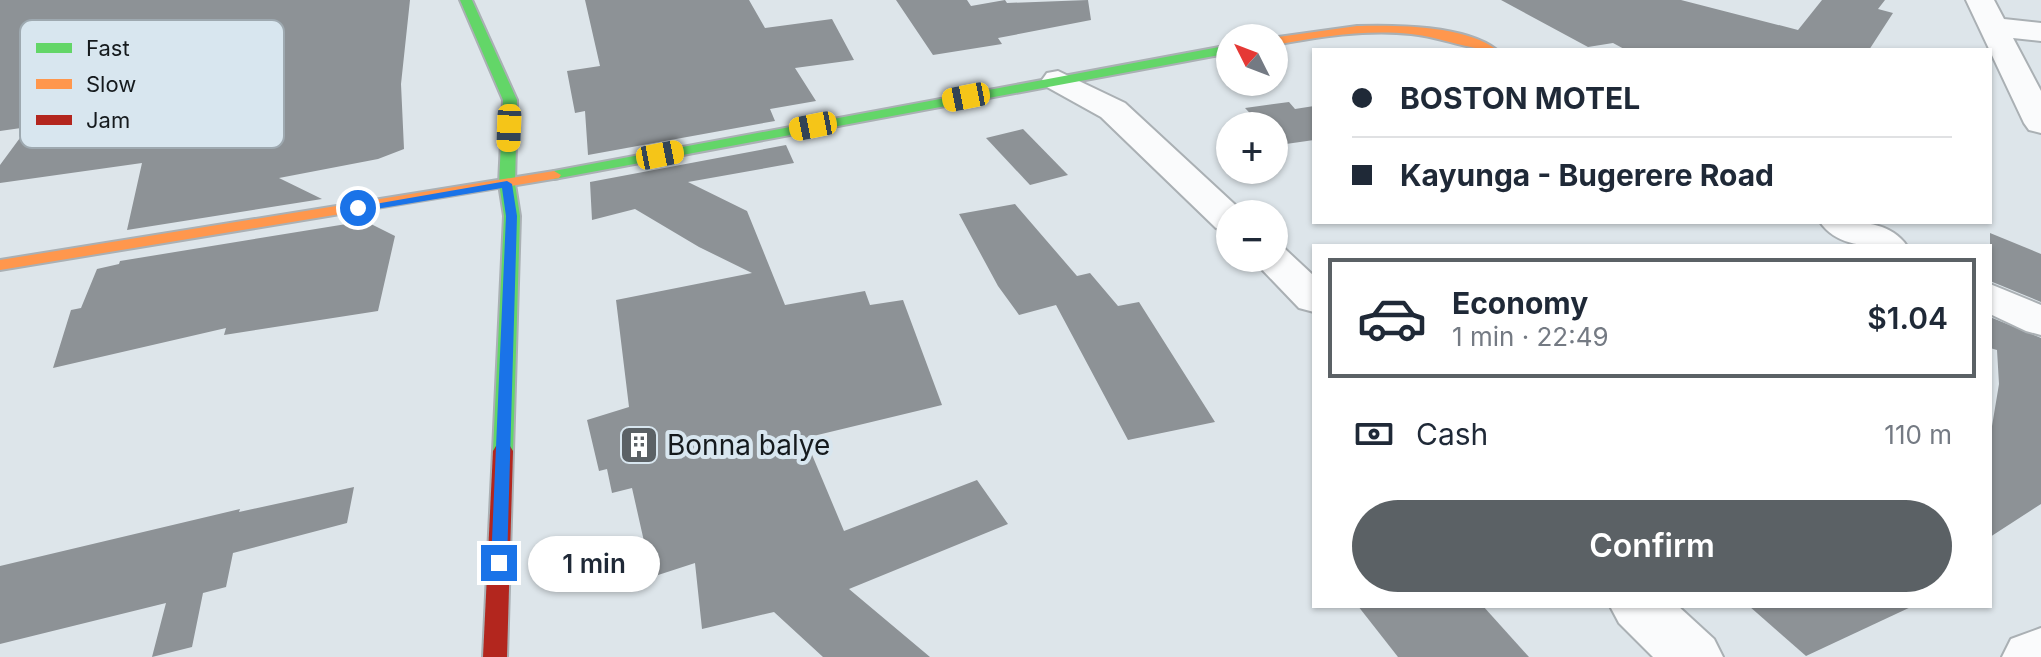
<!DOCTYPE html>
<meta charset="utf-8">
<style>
:root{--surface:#fff;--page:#f2f2f3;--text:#1f2937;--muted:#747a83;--line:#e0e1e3;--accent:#5b6165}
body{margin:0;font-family:Inter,sans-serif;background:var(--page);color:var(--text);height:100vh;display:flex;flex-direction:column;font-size:30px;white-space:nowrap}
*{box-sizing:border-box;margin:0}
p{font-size:26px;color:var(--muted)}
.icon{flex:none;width:44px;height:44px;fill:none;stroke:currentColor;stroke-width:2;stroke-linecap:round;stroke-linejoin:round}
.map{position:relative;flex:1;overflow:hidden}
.drawer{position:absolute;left:1312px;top:244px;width:680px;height:364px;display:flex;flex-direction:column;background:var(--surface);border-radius:0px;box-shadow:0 2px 6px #0004}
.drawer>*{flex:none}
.top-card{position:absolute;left:1312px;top:48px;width:680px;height:176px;border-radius:0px;box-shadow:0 2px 6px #0004;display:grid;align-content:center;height:176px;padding:0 40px;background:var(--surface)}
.needle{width:52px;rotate:312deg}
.tools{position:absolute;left:1216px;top:24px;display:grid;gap:16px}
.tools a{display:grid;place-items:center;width:72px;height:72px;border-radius:50%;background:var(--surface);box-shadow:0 2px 6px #0004;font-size:40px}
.end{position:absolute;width:36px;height:36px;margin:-18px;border:10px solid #1a73e8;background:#fff;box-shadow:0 0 0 4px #fff}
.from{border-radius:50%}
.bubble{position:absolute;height:56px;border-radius:28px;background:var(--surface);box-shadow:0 2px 6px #0004;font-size:26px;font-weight:600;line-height:56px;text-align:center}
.car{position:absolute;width:24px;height:48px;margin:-24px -12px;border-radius:10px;box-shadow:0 0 6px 2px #0007;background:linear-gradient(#f5c518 24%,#345 0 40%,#f5c518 0 76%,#345 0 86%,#f5c518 0)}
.top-card b{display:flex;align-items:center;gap:28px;height:76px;font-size:30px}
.top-card b+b{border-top:2px solid var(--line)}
.top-card i{width:20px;height:20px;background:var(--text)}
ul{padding:14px 0 0;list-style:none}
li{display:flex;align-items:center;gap:24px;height:120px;margin:0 16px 12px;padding:0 24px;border:4px solid transparent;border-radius:0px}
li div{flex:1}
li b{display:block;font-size:30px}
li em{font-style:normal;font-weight:600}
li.selected{border-color:var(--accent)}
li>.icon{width:72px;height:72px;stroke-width:1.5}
.pay{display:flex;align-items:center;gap:20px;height:88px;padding:0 40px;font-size:30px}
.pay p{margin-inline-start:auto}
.primary-button{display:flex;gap:16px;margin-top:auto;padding:16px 40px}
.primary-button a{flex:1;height:92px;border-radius:48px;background:var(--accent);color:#fff;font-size:32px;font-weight:600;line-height:92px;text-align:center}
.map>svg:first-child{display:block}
.building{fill:#8d9296}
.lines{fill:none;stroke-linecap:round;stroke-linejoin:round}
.street-casing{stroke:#aab0b4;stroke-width:4}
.fast-casing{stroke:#aab0b4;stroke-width:4}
.slow-casing{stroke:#aab0b4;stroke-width:4}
.jam-casing{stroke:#aab0b4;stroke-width:4}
.street{fill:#fafbfc;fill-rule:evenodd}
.fast{fill:#63d668;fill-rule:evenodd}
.slow{fill:#ff974d;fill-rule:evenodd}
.jam{fill:#b3261e;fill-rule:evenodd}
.route{fill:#1a73e8}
.labels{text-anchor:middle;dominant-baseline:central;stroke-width:8;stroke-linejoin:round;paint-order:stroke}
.poi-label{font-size:28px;fill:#151a1d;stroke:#d8e6ef;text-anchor:start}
.key{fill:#d8e6ef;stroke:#9ea9b0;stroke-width:2}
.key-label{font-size:22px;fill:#151a1d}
</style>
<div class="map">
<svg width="2041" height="657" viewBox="0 0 2041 657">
<rect width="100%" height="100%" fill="#dde5ea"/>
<g class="building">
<polygon points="0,0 410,0 401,84 404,149 378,159 279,178 322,199 127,230 142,163 0,183 0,165 28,127 0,131"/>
<polygon points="585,0 749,0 765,28 832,19 854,60 795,68 816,101 770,109 775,121 588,155 585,111 575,113 567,71 600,66"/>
<polygon points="896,0 967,0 971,6 1005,0 1007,3 1088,0 1091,20 998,38 1002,44 933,55"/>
<polygon points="1501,0 1681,0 1798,30 1822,0 1885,0 1878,9 1893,13 1869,50 1626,50 1613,43 1588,47"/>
<polygon points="1289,102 1295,109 1314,106 1314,140 1279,145 1274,140 1274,126 1262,126 1245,108"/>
<polygon points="1023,129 1068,175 1030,185 986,138"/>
<polygon points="786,145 794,163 688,182 747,211 785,305 865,291 870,305 903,300 942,405 805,438 844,531 977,480 1008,524 849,589 930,657 823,657 774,612 702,629 695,563 652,577 632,488 612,493 607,469 599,471 587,420 629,407 616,300 752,273 699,247 635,209 592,220 590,182"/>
<polygon points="1015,204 1077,276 1090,273 1118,306 1139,302 1215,422 1128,440 1056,305 1019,315 998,286 959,214"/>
<polygon points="365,221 395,236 378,311 224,335 226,328 53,368 71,310 81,308 97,269 119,264 120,261"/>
<polygon points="1990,233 2041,254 2041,302 1990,281"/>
<polygon points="1990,317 2041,338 2041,504 1990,537 1990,438 1999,384 1997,350 1990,348"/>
<polygon points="354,487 347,523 233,553 226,587 203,593 192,647 152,657 166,603 0,644 0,566 240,509 239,512"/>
<polygon points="1358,606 1483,606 1529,657 1398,657"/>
<polygon points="1749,606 1913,606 1806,656"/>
</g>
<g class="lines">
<g class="street-casing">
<g id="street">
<polygon points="1966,0 1994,0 2004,19 2041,23 2041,41 2013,38 2041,91 2041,133 2029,130 2024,123"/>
<polygon points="1058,71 1125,103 1245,214 1230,214 1230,232 1216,228 1101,117 1047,87 1042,80 1047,73"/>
<path d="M 1820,222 C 1850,222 1888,218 1907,246 C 1877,246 1839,250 1820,222 Z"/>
<polygon points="1274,247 1285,249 1314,276 1314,312 1299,308 1251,258 1274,258"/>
<polygon points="1990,284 2041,305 2041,335 2026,331 1990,314"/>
<polygon points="1610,606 1678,606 1714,639 1723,657 1653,657 1619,623"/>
<polygon points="2041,628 2041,657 2002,657 2011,639"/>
</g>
</g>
<g class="fast-casing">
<g id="fast">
<polygon points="460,0 472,0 517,100 515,184 520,216 513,451 510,456 496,456 493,451 504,216 499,184 503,100"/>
<polygon points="1230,45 1230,53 554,179 547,175 554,171"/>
</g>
</g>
<g class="slow-casing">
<g id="slow">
<path d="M 1357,26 C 1396,25 1465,25 1497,50 C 1468,50 1441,37 1411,34 C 1365,29 1319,37 1274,45 L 1274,38 L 1271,38 Z"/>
<polygon points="554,171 561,175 559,178 0,270 0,260"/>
</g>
</g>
<g class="jam-casing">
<polygon id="jam" points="503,444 510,446 513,451 507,657 483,657 493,451 496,446"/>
</g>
<use href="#street" class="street"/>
<use href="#fast" class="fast"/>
<use href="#slow" class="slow"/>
<use href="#jam" class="jam"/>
</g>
<polygon class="route" points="507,181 512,184 517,216 507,563 499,569 491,563 506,216 502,188 358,212 352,208"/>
<defs>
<g id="building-square" transform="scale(2)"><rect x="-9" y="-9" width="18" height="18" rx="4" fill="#5b6165" stroke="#d8e6ef"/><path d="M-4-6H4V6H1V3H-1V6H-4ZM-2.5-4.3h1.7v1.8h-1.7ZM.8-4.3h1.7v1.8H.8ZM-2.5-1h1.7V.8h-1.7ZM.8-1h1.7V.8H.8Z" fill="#fff"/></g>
</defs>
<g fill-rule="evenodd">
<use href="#building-square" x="639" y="445"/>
</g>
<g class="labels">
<g class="poi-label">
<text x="667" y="445">Bonna balye</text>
</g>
</g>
<rect x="20" y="20" width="264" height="128" rx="12" class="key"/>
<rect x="36" y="43" width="36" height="10" fill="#63d668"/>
<rect x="36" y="79" width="36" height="10" fill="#ff974d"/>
<rect x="36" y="115" width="36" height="10" fill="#b3261e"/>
<g class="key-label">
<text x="86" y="56">Fast</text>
<text x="86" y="92">Slow</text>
<text x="86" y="128">Jam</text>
</g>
</svg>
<div class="tools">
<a><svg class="needle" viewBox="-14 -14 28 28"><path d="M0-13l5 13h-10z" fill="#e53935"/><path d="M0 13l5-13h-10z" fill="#747a83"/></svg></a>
<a>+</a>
<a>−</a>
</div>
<i class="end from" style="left:358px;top:208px"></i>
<i class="end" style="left:499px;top:563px"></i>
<div class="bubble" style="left:528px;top:536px;width:132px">1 min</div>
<i class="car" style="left:966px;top:97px;rotate:259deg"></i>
<i class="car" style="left:813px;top:126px;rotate:259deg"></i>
<i class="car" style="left:509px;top:128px;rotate:182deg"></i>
<i class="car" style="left:660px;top:155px;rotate:79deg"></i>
<div class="top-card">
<b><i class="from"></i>BOSTON MOTEL</b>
<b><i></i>Kayunga - Bugerere Road</b>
</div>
<section class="drawer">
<ul>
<li class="selected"><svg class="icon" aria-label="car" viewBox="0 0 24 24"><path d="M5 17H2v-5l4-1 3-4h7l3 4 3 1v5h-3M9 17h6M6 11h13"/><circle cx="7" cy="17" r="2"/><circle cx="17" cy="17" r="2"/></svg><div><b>Economy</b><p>1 min · 22:49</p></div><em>$1.04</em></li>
</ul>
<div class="pay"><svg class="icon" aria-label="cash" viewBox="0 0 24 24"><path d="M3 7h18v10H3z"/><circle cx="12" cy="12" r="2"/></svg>Cash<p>110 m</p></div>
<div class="primary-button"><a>Confirm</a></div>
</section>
</div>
